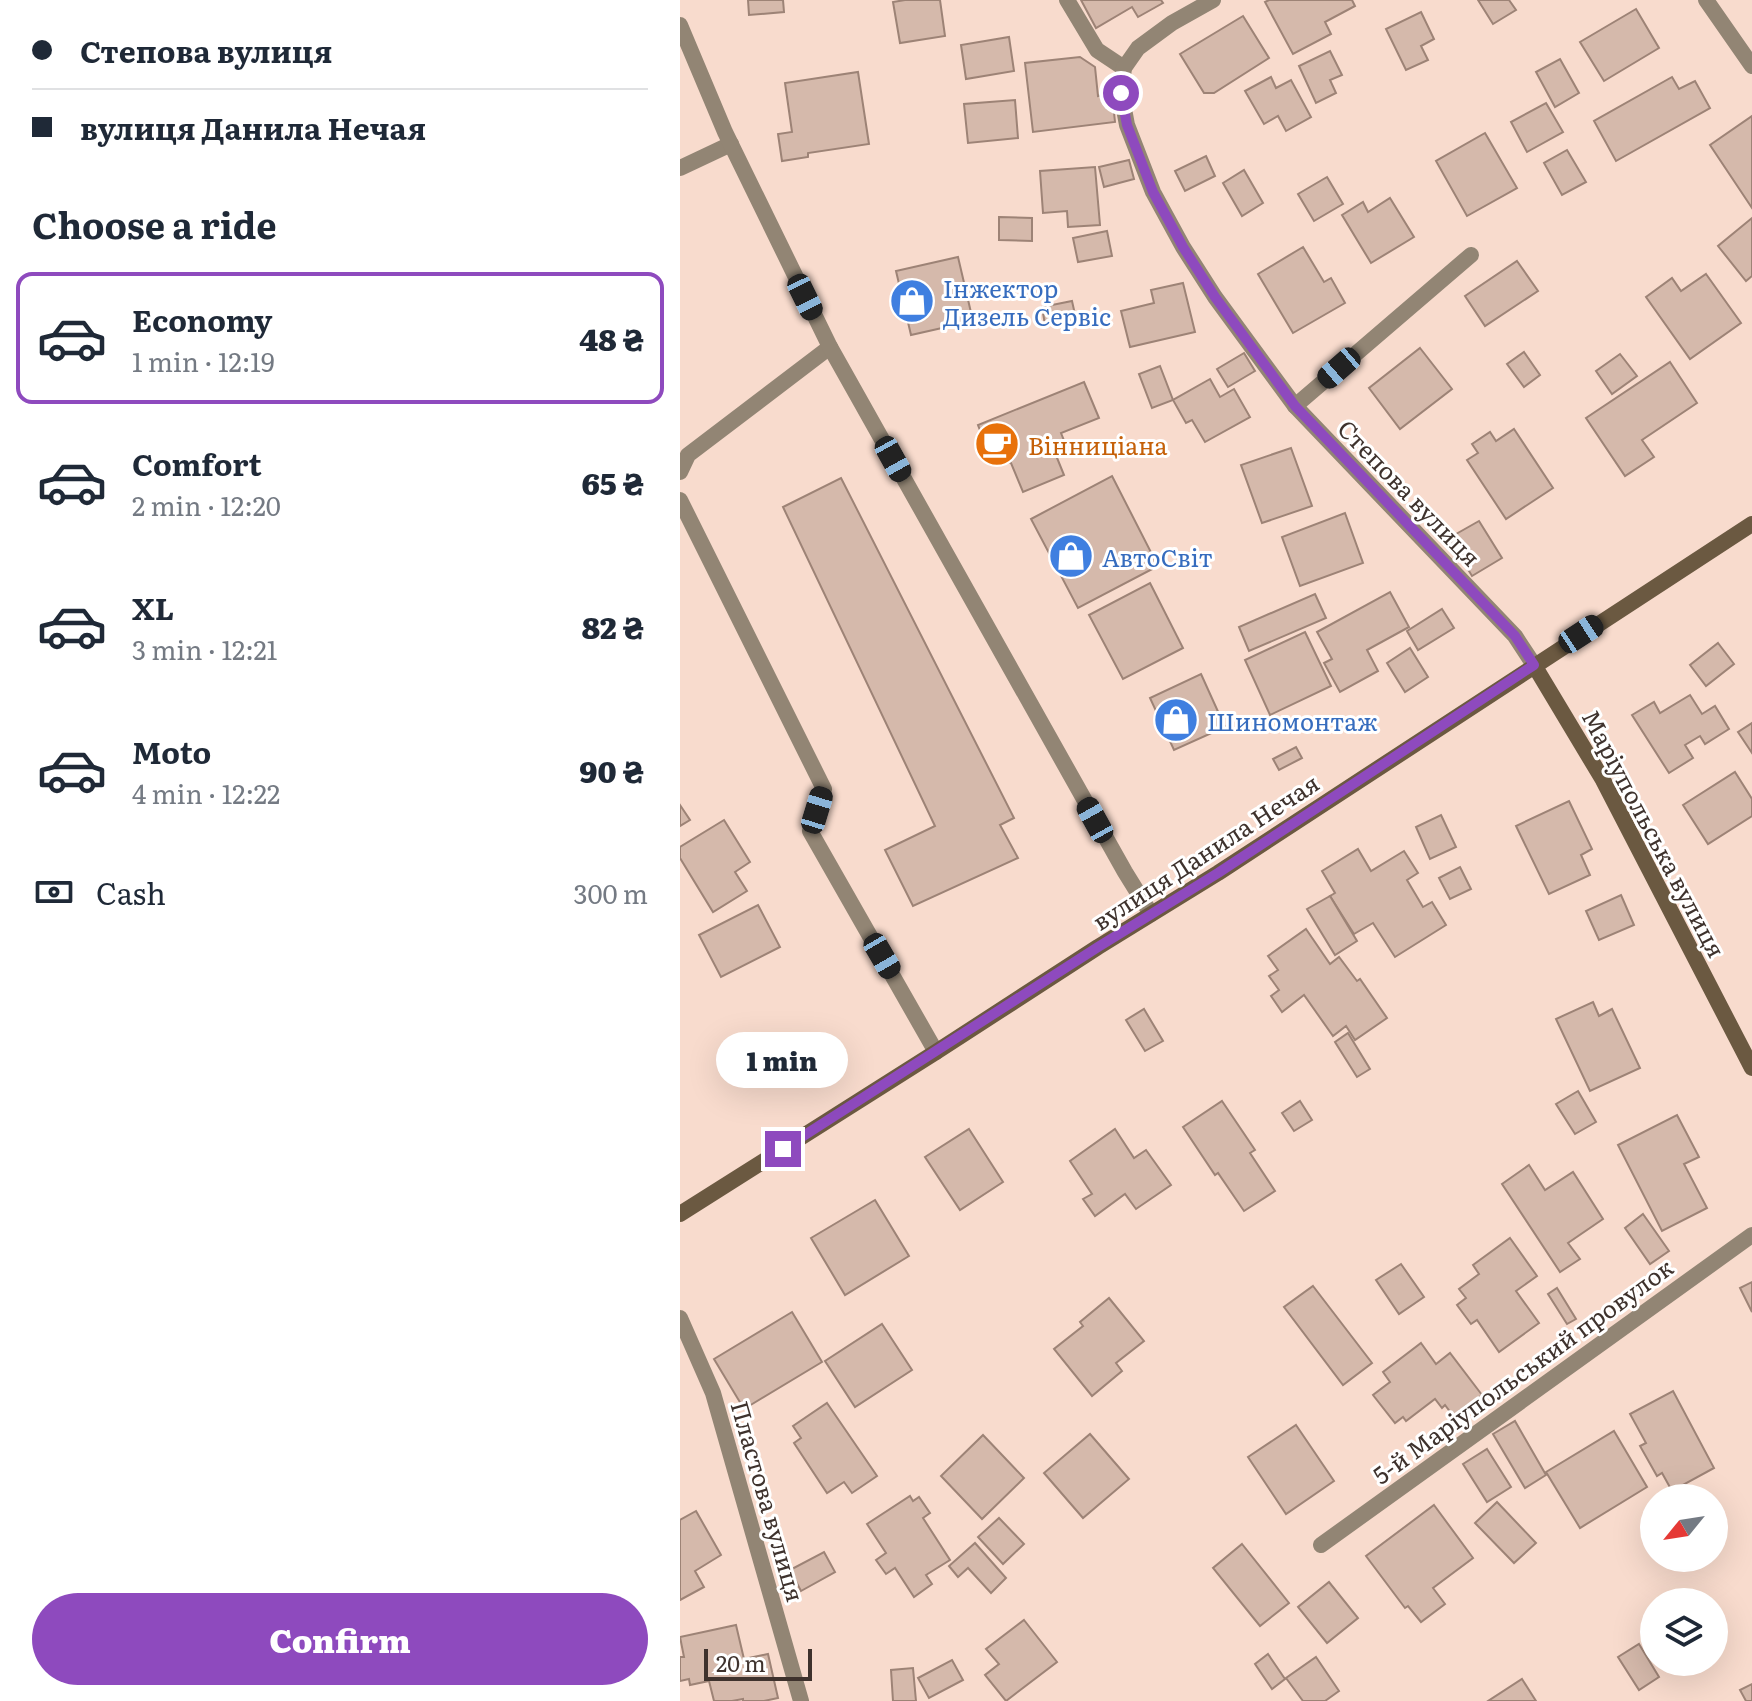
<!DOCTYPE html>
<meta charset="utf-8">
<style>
:root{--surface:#fff;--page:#f6f6f7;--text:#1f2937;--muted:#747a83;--line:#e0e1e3;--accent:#8e4abe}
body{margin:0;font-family:Literata,serif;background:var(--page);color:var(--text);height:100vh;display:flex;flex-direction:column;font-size:30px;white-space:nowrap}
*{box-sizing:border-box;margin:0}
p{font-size:26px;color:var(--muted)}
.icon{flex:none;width:44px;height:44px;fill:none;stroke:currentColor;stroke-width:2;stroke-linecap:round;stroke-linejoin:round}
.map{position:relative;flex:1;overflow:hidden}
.panel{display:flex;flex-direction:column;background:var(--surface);width:680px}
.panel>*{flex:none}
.hud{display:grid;align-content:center;height:176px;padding:0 32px;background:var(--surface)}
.needle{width:52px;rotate:240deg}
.controls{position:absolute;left:960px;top:1484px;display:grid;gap:16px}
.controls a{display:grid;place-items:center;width:88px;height:88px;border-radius:50%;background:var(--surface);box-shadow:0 8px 32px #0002;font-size:40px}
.scale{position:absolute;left:24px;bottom:20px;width:108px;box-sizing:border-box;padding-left:8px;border:4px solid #3e322d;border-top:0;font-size:22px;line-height:28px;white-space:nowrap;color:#3e322d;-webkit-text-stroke:6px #fff;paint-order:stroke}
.end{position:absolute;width:36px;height:36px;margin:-18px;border:10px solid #8e4abe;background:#fff;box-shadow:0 0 0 4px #fff}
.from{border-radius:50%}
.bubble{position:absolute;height:56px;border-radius:28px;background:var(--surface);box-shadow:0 8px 32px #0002;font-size:26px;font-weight:800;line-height:56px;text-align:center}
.car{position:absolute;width:24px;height:48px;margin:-24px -12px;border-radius:10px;box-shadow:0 0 6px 2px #0007;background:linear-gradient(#222 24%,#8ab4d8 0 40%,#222 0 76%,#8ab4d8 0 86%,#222 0)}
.hud b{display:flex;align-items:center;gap:28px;height:76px;font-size:30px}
.hud b+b{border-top:2px solid var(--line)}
.hud i{width:20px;height:20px;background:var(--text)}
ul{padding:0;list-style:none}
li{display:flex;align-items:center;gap:24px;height:132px;margin:0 16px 12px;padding:0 16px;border:4px solid transparent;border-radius:16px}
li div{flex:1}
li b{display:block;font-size:30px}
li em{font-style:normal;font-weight:800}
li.current{border-color:var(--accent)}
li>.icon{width:72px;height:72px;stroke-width:1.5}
h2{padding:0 32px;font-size:36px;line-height:96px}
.pay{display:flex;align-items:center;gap:20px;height:88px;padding:0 32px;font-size:30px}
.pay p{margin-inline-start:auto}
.primary-button{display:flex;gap:16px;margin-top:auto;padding:16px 32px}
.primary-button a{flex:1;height:92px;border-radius:48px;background:var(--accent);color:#fff;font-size:32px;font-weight:800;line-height:92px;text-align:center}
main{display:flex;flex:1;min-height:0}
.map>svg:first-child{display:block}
.building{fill:#d5b9ab;stroke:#9d8376;stroke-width:2}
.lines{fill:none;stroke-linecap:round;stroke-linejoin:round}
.lane{stroke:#928574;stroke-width:16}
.street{stroke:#928574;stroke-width:16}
.secondary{stroke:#6b5941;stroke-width:16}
.route{stroke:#8e4abe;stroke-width:10}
.labels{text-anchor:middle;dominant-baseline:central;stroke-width:6;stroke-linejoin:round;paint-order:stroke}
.shop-label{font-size:24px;fill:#366cbe;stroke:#fff;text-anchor:start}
.food-label{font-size:24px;fill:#c56008;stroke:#fff;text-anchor:start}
.street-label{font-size:24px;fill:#3e322d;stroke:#fff}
</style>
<main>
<section class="panel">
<div class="hud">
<b><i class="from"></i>Степова вулиця</b>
<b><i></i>вулиця Данила Нечая</b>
</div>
<h2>Choose a ride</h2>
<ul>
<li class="current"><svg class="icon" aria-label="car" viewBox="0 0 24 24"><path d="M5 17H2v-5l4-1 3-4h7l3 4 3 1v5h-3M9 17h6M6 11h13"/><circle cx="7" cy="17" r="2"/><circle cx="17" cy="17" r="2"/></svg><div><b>Economy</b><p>1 min · 12:19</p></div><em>48 ₴</em></li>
<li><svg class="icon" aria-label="car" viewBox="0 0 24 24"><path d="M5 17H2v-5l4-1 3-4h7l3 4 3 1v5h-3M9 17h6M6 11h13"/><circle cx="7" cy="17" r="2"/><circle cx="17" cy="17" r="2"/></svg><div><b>Comfort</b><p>2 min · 12:20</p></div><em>65 ₴</em></li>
<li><svg class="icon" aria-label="car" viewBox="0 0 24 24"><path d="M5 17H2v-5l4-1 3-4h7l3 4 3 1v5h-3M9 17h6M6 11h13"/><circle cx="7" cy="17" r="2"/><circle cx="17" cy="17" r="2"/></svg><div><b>XL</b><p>3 min · 12:21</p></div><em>82 ₴</em></li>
<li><svg class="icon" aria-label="car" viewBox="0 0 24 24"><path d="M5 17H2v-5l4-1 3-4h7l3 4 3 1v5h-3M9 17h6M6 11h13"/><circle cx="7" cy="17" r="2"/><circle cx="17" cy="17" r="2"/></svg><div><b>Moto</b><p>4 min · 12:22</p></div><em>90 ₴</em></li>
</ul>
<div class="pay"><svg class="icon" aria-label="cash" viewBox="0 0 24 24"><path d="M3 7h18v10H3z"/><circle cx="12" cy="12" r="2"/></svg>Cash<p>300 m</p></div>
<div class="primary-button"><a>Confirm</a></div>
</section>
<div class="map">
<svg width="1072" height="1701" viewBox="0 0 1072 1701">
<rect width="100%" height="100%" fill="#f8dbcd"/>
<g class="building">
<polygon points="68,0 103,0 104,12 69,15"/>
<polygon points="225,0 260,0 265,36 220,43 213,2"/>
<polygon points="401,0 481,0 483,3 458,17 452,7 416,28"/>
<polygon points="589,0 672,0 675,6 645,22 651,34 613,54 585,2"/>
<polygon points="798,0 829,0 836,10 813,24"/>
<polygon points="956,9 979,48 924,81 900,42"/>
<polygon points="741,12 754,39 741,46 748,60 726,70 706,29"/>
<polygon points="563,16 589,58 534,93 524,93 500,54"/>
<polygon points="329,37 334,71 286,79 281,45"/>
<polygon points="650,51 662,75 650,80 656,93 636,103 619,66"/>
<polygon points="400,57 415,67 418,96 432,94 435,122 353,132 345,63"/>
<polygon points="880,59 899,93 875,107 856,72"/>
<polygon points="178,72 189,144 128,153 128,157 102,161 98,134 112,132 105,83"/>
<polygon points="591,77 596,88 611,80 631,117 606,131 598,116 584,124 565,91"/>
<polygon points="992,77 999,89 1015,81 1030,108 936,161 914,121"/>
<polygon points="335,100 338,138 288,143 284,104"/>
<polygon points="866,103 883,132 847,152 831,122"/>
<polygon points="1072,116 1072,208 1030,145"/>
<polygon points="805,133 837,188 787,216 756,161"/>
<polygon points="887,150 906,182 882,195 864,163"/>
<polygon points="526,156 535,176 505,191 495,171"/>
<polygon points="449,160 454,179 424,187 419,167"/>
<polygon points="415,167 420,225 388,227 387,211 363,213 360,171"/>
<polygon points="564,170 583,203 562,216 543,183"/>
<polygon points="647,177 663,204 634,221 618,194"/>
<polygon points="710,198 734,237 691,263 662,215 683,202 688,212"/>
<polygon points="319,217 352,218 352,241 319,240"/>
<polygon points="1072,218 1072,276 1066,281 1038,246"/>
<polygon points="427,231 432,256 398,262 393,238"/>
<polygon points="623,247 644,282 651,278 665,303 613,333 578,274"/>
<polygon points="278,257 293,321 231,335 216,271"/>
<polygon points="837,261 858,291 805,326 785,296"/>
<polygon points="1026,274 1061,323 1010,359 966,297 992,278 1001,291"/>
<polygon points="503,283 515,332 450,347 441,311 474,303 471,290"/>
<polygon points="392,301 396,319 365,325 362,307"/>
<polygon points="740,348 772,389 720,429 689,388"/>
<polygon points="844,352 860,375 844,387 827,364"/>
<polygon points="564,353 575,371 548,387 537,369"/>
<polygon points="940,354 957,376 932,394 916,371"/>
<polygon points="990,362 1017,403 962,440 974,457 945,476 906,418"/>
<polygon points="480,366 493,400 472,408 459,374"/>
<polygon points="530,379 540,397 554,389 570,417 525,442 512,420 506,423 493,400"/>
<polygon points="404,382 419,418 381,433 385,443 373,448 384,475 343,492 331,463 310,456 298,425"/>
<polygon points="834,429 873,488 826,519 787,460 798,453 792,444 810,432 816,441"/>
<polygon points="611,448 632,506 582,523 561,465"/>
<polygon points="432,476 478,566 398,608 351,519"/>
<polygon points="161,478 334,818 320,825 338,858 233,906 205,850 255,826 103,507"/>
<polygon points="665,513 683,563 620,586 602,537"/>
<polygon points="799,521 822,558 792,576 769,538"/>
<polygon points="470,583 503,648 443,679 409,615"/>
<polygon points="710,592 729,627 687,650 698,671 660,692 644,663 652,659 637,632"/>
<polygon points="635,594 646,618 569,651 559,627"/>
<polygon points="762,609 774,628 738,650 727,631"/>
<polygon points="625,632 651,686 590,715 565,660"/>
<polygon points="1038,643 1054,664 1026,686 1010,665"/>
<polygon points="730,648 748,677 725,692 707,663"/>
<polygon points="521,674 545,727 494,750 470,698"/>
<polygon points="1010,695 1022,714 1035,706 1049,729 1025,744 1020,736 1005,745 1013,758 989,773 952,715 974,702 980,713"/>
<polygon points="1072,723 1072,753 1058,732"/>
<polygon points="616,747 622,758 599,770 593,759"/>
<polygon points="1055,772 1072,799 1072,816 1028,844 1003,805"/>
<polygon points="889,801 912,849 901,855 910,875 869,894 836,826"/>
<polygon points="0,805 10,820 0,826"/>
<polygon points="761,815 776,847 750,859 736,827"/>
<polygon points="44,820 70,862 55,872 67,891 33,912 0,858 0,847"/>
<polygon points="678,849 691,871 724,851 738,873 727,880 743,907 752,902 766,925 715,957 693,923 674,934 650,896 655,893 642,871"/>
<polygon points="780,867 791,889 770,899 759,878"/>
<polygon points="941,895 954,925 919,940 906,911"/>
<polygon points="650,896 677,941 655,955 627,909"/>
<polygon points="78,905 100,947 41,977 19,935"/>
<polygon points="626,929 650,964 659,957 677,981 680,979 707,1018 675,1040 666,1026 653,1036 624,995 602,1012 591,996 599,990 589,976 598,970 588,956"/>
<polygon points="913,1002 919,1016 932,1009 960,1068 910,1091 876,1019"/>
<polygon points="464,1009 483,1041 465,1051 446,1020"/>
<polygon points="668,1033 690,1069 677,1077 655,1042"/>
<polygon points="898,1091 916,1122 895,1134 876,1104"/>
<polygon points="542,1101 575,1150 570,1153 595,1191 564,1211 538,1173 535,1175 503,1127"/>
<polygon points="620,1101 632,1120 614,1131 602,1113"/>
<polygon points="997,1115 1019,1157 1004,1164 1027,1208 982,1231 938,1145"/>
<polygon points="289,1129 323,1182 280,1210 245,1157"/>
<polygon points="435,1129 454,1158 466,1150 491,1185 456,1209 445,1194 415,1216 403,1199 412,1194 390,1161"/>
<polygon points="849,1165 865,1190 893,1172 923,1219 888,1243 900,1259 880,1272 822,1184"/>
<polygon points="195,1200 229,1256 165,1295 131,1238"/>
<polygon points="963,1214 989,1251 970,1264 945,1228"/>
<polygon points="830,1238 857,1276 836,1291 859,1323 819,1352 797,1320 791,1324 777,1305 786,1298 779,1289 799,1274 793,1265"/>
<polygon points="721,1264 744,1297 719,1314 696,1280"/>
<polygon points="1072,1282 1072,1312 1060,1288"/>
<polygon points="633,1286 692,1363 663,1385 604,1307"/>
<polygon points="877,1288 896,1319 887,1324 868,1294"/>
<polygon points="429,1298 464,1341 436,1363 442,1371 412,1396 374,1349 403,1326 400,1322"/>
<polygon points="112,1312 142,1362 64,1409 34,1359"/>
<polygon points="202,1324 232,1370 175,1407 145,1361"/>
<polygon points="741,1343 756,1364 770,1353 802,1395 774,1417 765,1405 762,1408 755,1399 726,1421 723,1417 715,1423 693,1395 710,1382 703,1372"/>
<polygon points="993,1391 1034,1468 992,1491 982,1473 977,1476 960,1446 966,1443 950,1414"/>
<polygon points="147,1403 197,1476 172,1493 164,1482 147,1493 114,1443 121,1438 113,1426"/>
<polygon points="835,1421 866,1475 845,1488 813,1434"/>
<polygon points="616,1425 654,1481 606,1514 568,1457"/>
<polygon points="934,1431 967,1487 900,1528 866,1472"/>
<polygon points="410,1434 449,1479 403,1518 364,1473"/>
<polygon points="303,1435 344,1478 302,1519 261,1476"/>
<polygon points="807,1449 831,1487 807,1502 783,1464"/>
<polygon points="230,1496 233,1501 239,1497 250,1513 243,1518 270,1560 246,1575 252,1584 234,1597 215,1568 206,1574 196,1560 206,1553 187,1524"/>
<polygon points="817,1502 856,1543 834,1563 795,1523"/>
<polygon points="754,1505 793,1558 753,1588 765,1604 741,1622 728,1606 725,1608 686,1556"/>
<polygon points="16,1511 41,1555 15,1571 24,1587 0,1600 0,1520"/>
<polygon points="319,1518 344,1544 323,1564 298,1537"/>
<polygon points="295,1543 326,1578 311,1593 288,1568 278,1577 269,1566"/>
<polygon points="562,1544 609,1603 580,1626 533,1568"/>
<polygon points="144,1552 155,1572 121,1591 110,1570"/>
<polygon points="649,1582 678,1618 647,1643 618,1607"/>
<polygon points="344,1620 377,1662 326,1701 305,1675 319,1664 306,1649"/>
<polygon points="56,1625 64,1659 88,1654 98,1698 84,1701 63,1701 63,1699 52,1701 34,1701 29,1681 10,1685 9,1679 0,1681 0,1657 4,1657 0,1637"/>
<polygon points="959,1644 979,1677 959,1690 938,1657"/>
<polygon points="588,1654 605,1679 592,1689 575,1664"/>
<polygon points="636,1657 659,1691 645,1701 623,1701 606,1678"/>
<polygon points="272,1660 283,1680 249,1698 238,1678"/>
<polygon points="233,1668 236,1701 213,1701 211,1670"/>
<polygon points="842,1679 856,1701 808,1701"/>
<polygon points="1072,1684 1072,1701 1066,1701 1060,1690"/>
</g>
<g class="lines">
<g class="lane">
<polyline points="387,0 417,50 444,68"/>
<polyline points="0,168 51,144"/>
<polyline points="615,406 791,255"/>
<polyline points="0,472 8,455 150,347"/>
<polyline points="0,500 144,789 130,831 256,1052"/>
</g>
<g class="street">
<polyline points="533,0 492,23 458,48 444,68 441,93 447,125 473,192 503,247 535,297 615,406 835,636 854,665"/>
<polyline points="1026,0 1072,66"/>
<polyline points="0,25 45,132 150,347 445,872 471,914"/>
<polyline points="0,1318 33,1393 121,1701"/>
<polyline points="641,1545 1072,1235"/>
</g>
<g class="secondary">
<polyline points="854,665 923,780 1072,1068"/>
<polyline points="0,1214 256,1052 418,947 538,873 1072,524"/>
</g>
</g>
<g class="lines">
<polyline class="route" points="103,1149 418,947 538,873 854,665 835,636 615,406 535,297 503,247 473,192 447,125 441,93"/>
</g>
<defs>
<g id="shop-disc" transform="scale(2.3)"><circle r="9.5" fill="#3f7fe0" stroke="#fff"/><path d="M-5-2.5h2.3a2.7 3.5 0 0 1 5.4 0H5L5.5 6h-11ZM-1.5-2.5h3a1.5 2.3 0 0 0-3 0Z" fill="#fff"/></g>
<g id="cafe-disc" transform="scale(2.3)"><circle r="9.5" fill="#e8710a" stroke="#fff"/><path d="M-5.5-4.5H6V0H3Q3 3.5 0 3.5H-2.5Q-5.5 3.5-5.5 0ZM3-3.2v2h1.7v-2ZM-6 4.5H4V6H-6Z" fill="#fff"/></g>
</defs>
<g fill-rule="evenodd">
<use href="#shop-disc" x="232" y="301"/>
<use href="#cafe-disc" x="317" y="444"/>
<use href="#shop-disc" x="391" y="556"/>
<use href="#shop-disc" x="496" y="720"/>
</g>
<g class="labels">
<g class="shop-label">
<text x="263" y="287">Інжектор<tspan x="263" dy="28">Дизель Сервіс</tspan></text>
<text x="422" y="556">АвтоСвіт</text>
<text x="527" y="720">Шиномонтаж</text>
</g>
<g class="food-label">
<text x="348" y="444">Вінниціана</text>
</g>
<g class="street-label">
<text transform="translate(730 492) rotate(46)">Степова вулиця</text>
<text transform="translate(975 833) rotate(62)">Маріупольська вулиця</text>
<text transform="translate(525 851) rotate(-33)">вулиця Данила Нечая</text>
<text transform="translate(842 1370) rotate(-36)">5-й Маріупольський провулок</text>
<text transform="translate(89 1501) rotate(74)">Пластова вулиця</text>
</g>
</g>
</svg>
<div class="controls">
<a><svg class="needle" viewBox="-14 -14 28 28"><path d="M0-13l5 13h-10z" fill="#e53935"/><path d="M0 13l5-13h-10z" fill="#747a83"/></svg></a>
<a><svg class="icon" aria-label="layers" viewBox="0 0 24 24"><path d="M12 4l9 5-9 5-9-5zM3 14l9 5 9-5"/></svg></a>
</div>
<div class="scale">20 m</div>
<i class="end from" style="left:441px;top:93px"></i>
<i class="end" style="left:103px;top:1149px"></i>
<div class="bubble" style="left:36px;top:1032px;width:132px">1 min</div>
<i class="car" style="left:125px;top:297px;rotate:154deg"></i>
<i class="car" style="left:659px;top:368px;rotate:229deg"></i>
<i class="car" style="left:213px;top:459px;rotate:151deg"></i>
<i class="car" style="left:901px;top:634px;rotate:57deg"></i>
<i class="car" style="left:137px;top:810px;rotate:17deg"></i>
<i class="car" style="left:415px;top:820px;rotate:331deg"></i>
<i class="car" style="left:202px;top:956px;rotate:150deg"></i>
</div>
</main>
